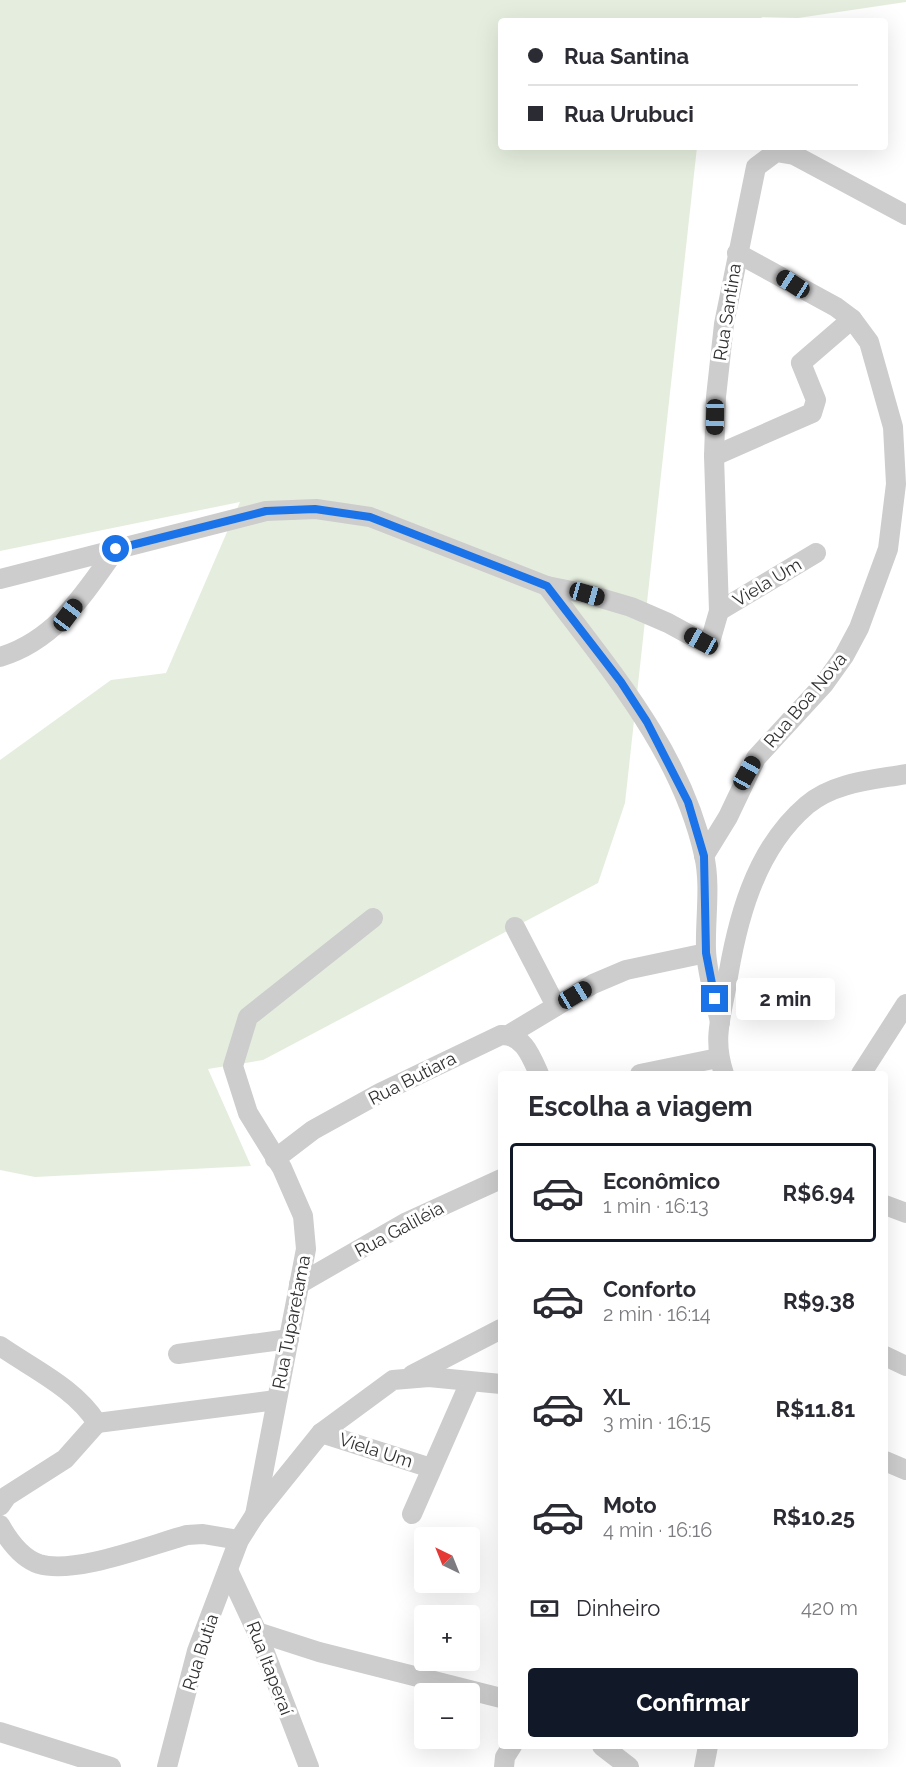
<!DOCTYPE html>
<html lang="pt">
<meta charset="utf-8">
<style>
:root{--surface:#fff;--page:#f7f7f7;--text:#2b2b33;--muted:#7c7c81;--line:#e1e1e2;--accent:#111827}
body{margin:0;font-family:Raleway,sans-serif;background:var(--page);color:var(--text);height:100vh;display:flex;flex-direction:column;font-size:22px;white-space:nowrap}
*{box-sizing:border-box;margin:0}
p{font-size:20px;color:var(--muted)}
.icon{flex:none;width:33px;height:33px;fill:none;stroke:currentColor;stroke-width:2;stroke-linecap:round;stroke-linejoin:round}
.map{position:relative;flex:1;overflow:hidden}
.panel{position:absolute;left:498px;top:1071px;width:390px;height:678px;display:flex;flex-direction:column;background:var(--surface);border-radius:6px;box-shadow:0 6px 24px #0002}
.panel>*{flex:none}
.banner{position:absolute;left:498px;top:18px;width:390px;height:132px;border-radius:6px;box-shadow:0 6px 24px #0002;display:grid;align-content:center;height:132px;padding:0 30px;background:var(--surface)}
.needle{width:39px;rotate:317deg}
.fabs{position:absolute;left:414px;top:1527px;display:grid;gap:12px}
.fabs a{display:grid;place-items:center;width:66px;height:66px;border-radius:6px;background:var(--surface);box-shadow:0 6px 24px #0002;font-size:30px}
.end{position:absolute;width:27px;height:27px;margin:-14px;border:8px solid #1a73e8;background:#fff;box-shadow:0 0 0 3px #fff}
.from{border-radius:50%}
.bubble{position:absolute;height:42px;border-radius:6px;background:var(--surface);box-shadow:0 6px 24px #0002;font-size:20px;font-weight:700;line-height:42px;text-align:center}
.car{position:absolute;width:18px;height:36px;margin:-18px -9px;border-radius:8px;box-shadow:0 0 4px 2px #0007;background:linear-gradient(#222 24%,#8ab4d8 0 40%,#222 0 76%,#8ab4d8 0 86%,#222 0)}
.banner b{display:flex;align-items:center;gap:21px;height:57px;font-size:22px}
.banner b+b{border-top:2px solid var(--line)}
.banner i{width:15px;height:15px;background:var(--text)}
ul{padding:0;list-style:none}
li{display:flex;align-items:center;gap:18px;height:99px;margin:0 12px 9px;padding:0 18px;border:3px solid transparent;border-radius:6px}
li div{flex:1}
li b{display:block;font-size:22px}
li em{font-style:normal;font-weight:700}
li.selected{border-color:var(--accent)}
li>.icon{width:54px;height:54px;stroke-width:1.5}
h2{padding:0 30px;font-size:27px;line-height:72px}
.pay{display:flex;align-items:center;gap:15px;height:66px;padding:0 30px;font-size:22px}
.pay p{margin-inline-start:auto}
.primary-button{display:flex;gap:12px;margin-top:auto;padding:12px 30px}
.primary-button a{flex:1;height:69px;border-radius:6px;background:var(--accent);color:#fff;font-size:24px;font-weight:700;line-height:69px;text-align:center}
.map>svg:first-child{display:block}
.green{fill:#e5eede}
.lines{fill:none;stroke-linecap:round;stroke-linejoin:round}
.minor{stroke:#cdcdcd;stroke-width:20}
.route{stroke:#1a73e8;stroke-width:8}
.labels{text-anchor:middle;dominant-baseline:central;stroke-width:6;stroke-linejoin:round;paint-order:stroke}
.street-label{font-size:18px;fill:#303030;stroke:#fff}
</style>
<div class="map">
<svg width="906" height="1767" viewBox="0 0 906 1767">
<rect width="100%" height="100%" fill="#fff"/>
<polygon class="green" points="0,0 906,0 906,2 798,18 762,17 759,21 501,21 501,147 697,147 625,803 598,883 263,1060 208,1069 251,1166 35,1177 0,1170 0,760 111,680 166,673 240,502 0,551"/>
<g class="lines">
<g class="minor">
<polyline points="714,456 812,413 816,400 801,363 852,319"/>
<polyline points="0,579 266,511 316,509 370,517 547,586 587,594 631,607 668,623 701,641 710,642 719,611 714,456 716,397 724,324 756,167 776,152 794,155 906,215"/>
<path d="M 547,586 C 609,669 681,751 704,855 C 711,885 705,919 706,950 C 707,974 715,999 720,1022"/>
<polyline points="719,611 816,553"/>
<path d="M 0,657 C 56,640 84,594 116,549"/>
<polyline points="704,856 728,817 756,758 824,684 844,656 859,628 888,549 896,484 893,427 869,342 852,319 836,307 737,253"/>
<polyline points="515,927 556,1006"/>
<polyline points="510,1034 593,984 626,970 706,953"/>
<polyline points="640,1074 718,1058"/>
<path d="M 724,1074 C 713,1041 720,1021 726,989 C 736,923 754,850 807,805 C 834,782 873,780 906,774"/>
<polyline points="861,1074 906,1004"/>
<path d="M 275,1159 L 313,1130 L 380,1093 L 501,1035 C 523,1034 531,1056 539,1074"/>
<polyline points="885,1205 906,1213"/>
<polyline points="299,1284 407,1222 501,1179"/>
<path d="M 0,1346 C 33,1369 75,1388 97,1423 L 65,1459 L 7,1496 L 0,1506"/>
<polyline points="178,1354 289,1339"/>
<polyline points="885,1356 906,1366"/>
<polyline points="412,1375 501,1329"/>
<polyline points="97,1423 276,1400"/>
<polyline points="321,1433 431,1468"/>
<polyline points="885,1461 906,1470"/>
<polyline points="412,1514 470,1382"/>
<polyline points="255,1515 306,1249 303,1216 282,1168 248,1113 233,1066 248,1017 373,918"/>
<path d="M 0,1525 C 9,1541 21,1558 39,1564 C 75,1575 150,1545 187,1535 L 203,1534 L 239,1540"/>
<polyline points="228,1570 257,1632 309,1767"/>
<polyline points="257,1632 319,1652 501,1698"/>
<polyline points="0,1732 111,1767"/>
<polyline points="602,1746 629,1767"/>
<polyline points="167,1767 197,1651 239,1540 255,1515 321,1433 393,1380 429,1377 501,1384"/>
<polyline points="504,1767 505,1757 512,1746"/>
<polyline points="704,1767 708,1746"/>
</g>
</g>
<g class="lines">
<polyline class="route" points="116,549 266,511 315,509 370,517 547,586 621,682 647,722 688,802 704,856 706,953 715,999"/>
</g>
<g class="labels">
<g class="street-label">
<text transform="translate(727 312) rotate(-81)">Rua Santina</text>
<text transform="translate(767 582) rotate(-31)">Viela Um</text>
<text transform="translate(805 700) rotate(-50)">Rua Boa Nova</text>
<text transform="translate(412 1078) rotate(-27)">Rua Butiara</text>
<text transform="translate(399 1229) rotate(-28)">Rua Galiléia</text>
<text transform="translate(291 1322) rotate(-79)">Rua Tuparetama</text>
<text transform="translate(376 1450) rotate(18)">Viela Um</text>
<text transform="translate(200 1652) rotate(-72)">Rua Butia</text>
<text transform="translate(270 1668) rotate(69)">Rua Itaperaí</text>
</g>
</g>
</svg>
<div class="fabs">
<a><svg class="needle" viewBox="-14 -14 28 28"><path d="M0-13l5 13h-10z" fill="#e53935"/><path d="M0 13l5-13h-10z" fill="#7c7c81"/></svg></a>
<a>+</a>
<a>−</a>
</div>
<i class="end from" style="left:116px;top:549px"></i>
<i class="end" style="left:715px;top:999px"></i>
<div class="bubble" style="left:736px;top:978px;width:99px">2 min</div>
<i class="car" style="left:793px;top:284px;rotate:303deg"></i>
<i class="car" style="left:715px;top:417px;rotate:181deg"></i>
<i class="car" style="left:587px;top:594px;rotate:106deg"></i>
<i class="car" style="left:68px;top:615px;rotate:37deg"></i>
<i class="car" style="left:701px;top:641px;rotate:299deg"></i>
<i class="car" style="left:747px;top:773px;rotate:29deg"></i>
<i class="car" style="left:575px;top:995px;rotate:59deg"></i>
<div class="banner">
<b><i class="from"></i>Rua Santina</b>
<b><i></i>Rua Urubuci</b>
</div>
<section class="panel">
<h2>Escolha a viagem</h2>
<ul>
<li class="selected"><svg class="icon" aria-label="car" viewBox="0 0 24 24"><path d="M5 17H2v-5l4-1 3-4h7l3 4 3 1v5h-3M9 17h6M6 11h13"/><circle cx="7" cy="17" r="2"/><circle cx="17" cy="17" r="2"/></svg><div><b>Econômico</b><p>1 min · 16:13</p></div><em>R$6.94</em></li>
<li><svg class="icon" aria-label="car" viewBox="0 0 24 24"><path d="M5 17H2v-5l4-1 3-4h7l3 4 3 1v5h-3M9 17h6M6 11h13"/><circle cx="7" cy="17" r="2"/><circle cx="17" cy="17" r="2"/></svg><div><b>Conforto</b><p>2 min · 16:14</p></div><em>R$9.38</em></li>
<li><svg class="icon" aria-label="car" viewBox="0 0 24 24"><path d="M5 17H2v-5l4-1 3-4h7l3 4 3 1v5h-3M9 17h6M6 11h13"/><circle cx="7" cy="17" r="2"/><circle cx="17" cy="17" r="2"/></svg><div><b>XL</b><p>3 min · 16:15</p></div><em>R$11.81</em></li>
<li><svg class="icon" aria-label="car" viewBox="0 0 24 24"><path d="M5 17H2v-5l4-1 3-4h7l3 4 3 1v5h-3M9 17h6M6 11h13"/><circle cx="7" cy="17" r="2"/><circle cx="17" cy="17" r="2"/></svg><div><b>Moto</b><p>4 min · 16:16</p></div><em>R$10.25</em></li>
</ul>
<div class="pay"><svg class="icon" aria-label="cash" viewBox="0 0 24 24"><path d="M3 7h18v10H3z"/><circle cx="12" cy="12" r="2"/></svg>Dinheiro<p>420 m</p></div>
<div class="primary-button"><a>Confirmar</a></div>
</section>
</div>
